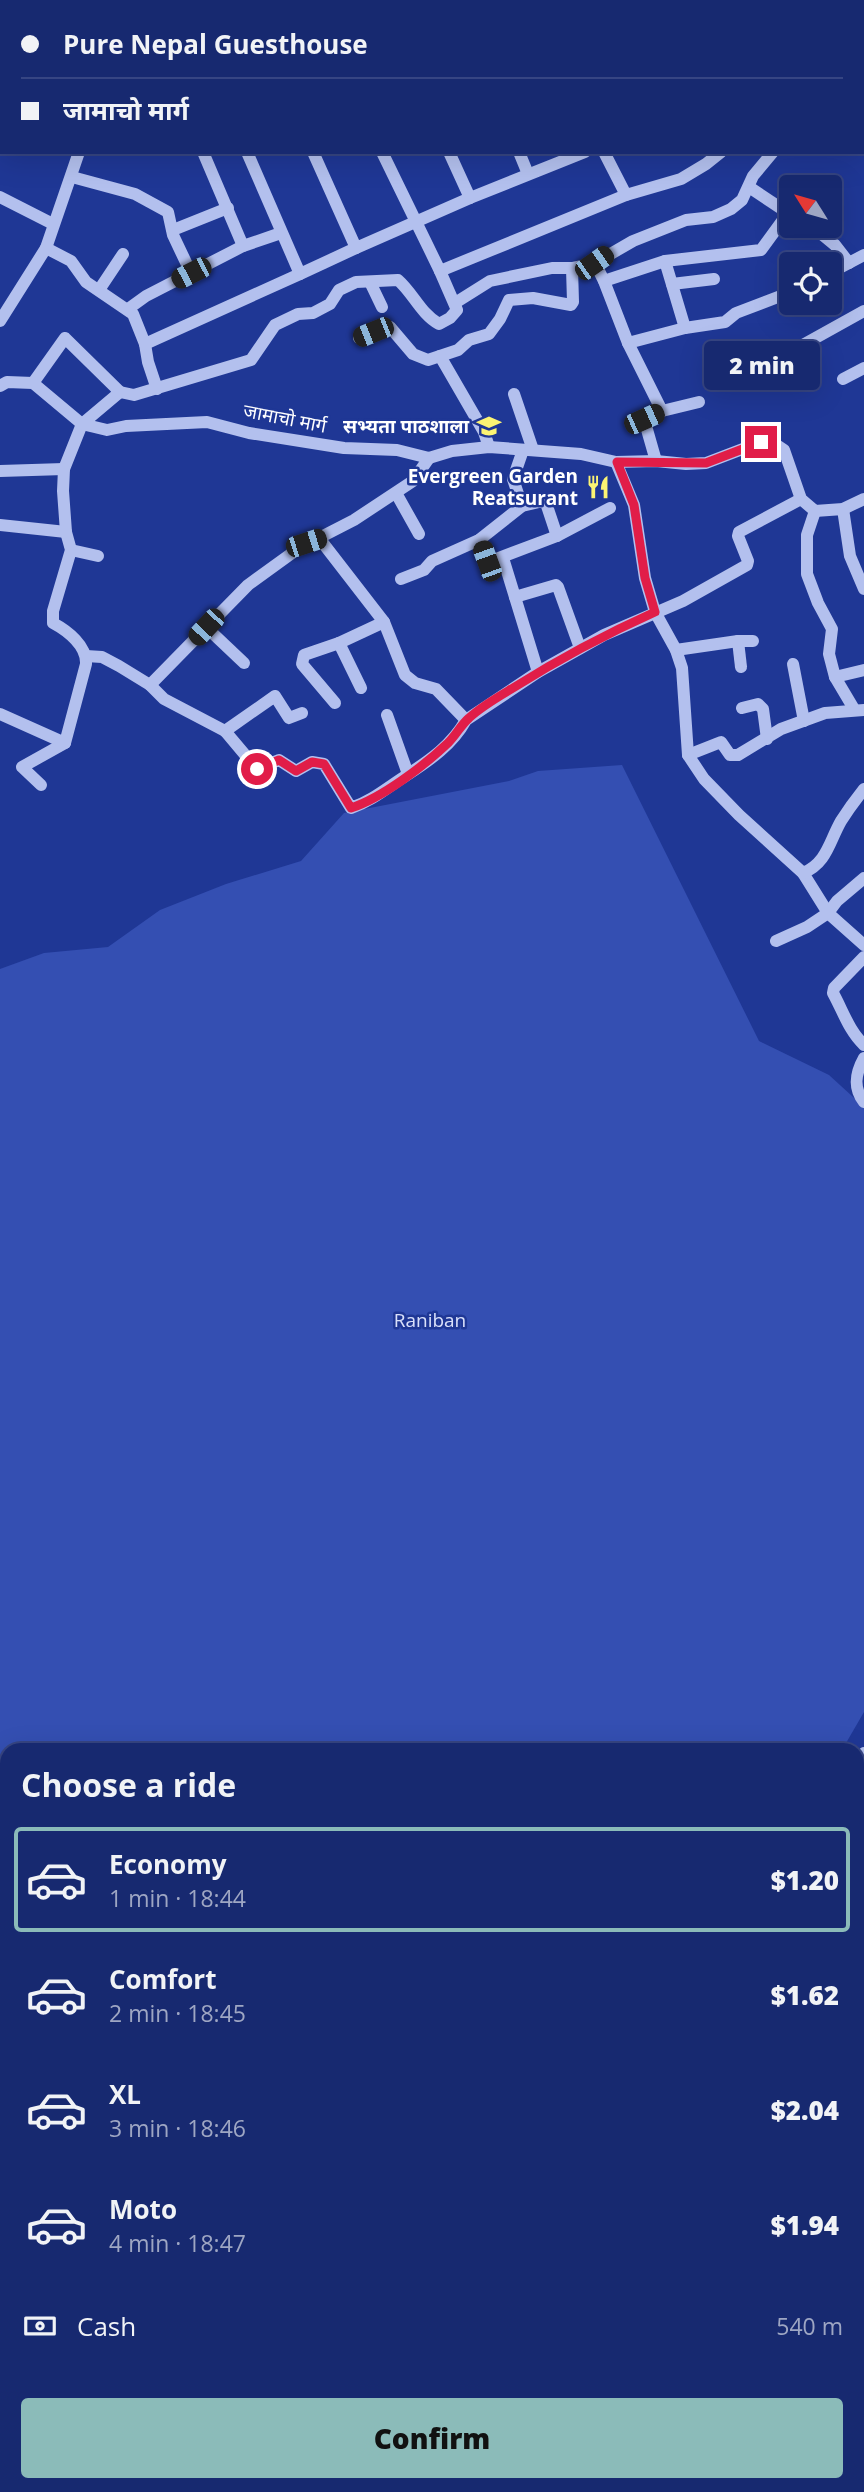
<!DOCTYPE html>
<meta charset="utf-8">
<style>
:root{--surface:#172970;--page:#203175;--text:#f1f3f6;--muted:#9ea6c3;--line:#364583;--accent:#8bbbb9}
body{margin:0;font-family:"Open Sans","Noto Sans Devanagari",sans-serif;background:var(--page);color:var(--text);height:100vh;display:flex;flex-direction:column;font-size:26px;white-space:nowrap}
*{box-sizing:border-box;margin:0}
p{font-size:23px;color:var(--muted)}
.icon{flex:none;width:38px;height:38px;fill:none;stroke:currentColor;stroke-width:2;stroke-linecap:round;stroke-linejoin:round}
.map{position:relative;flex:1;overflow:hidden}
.side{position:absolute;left:0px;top:1743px;width:864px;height:749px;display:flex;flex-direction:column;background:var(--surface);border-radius:21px 21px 0 0;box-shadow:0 7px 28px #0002,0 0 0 2px var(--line)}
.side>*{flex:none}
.hud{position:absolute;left:0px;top:0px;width:864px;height:154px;box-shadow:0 7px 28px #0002,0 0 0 2px var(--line);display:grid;align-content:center;height:154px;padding:0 21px;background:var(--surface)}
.needle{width:46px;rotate:307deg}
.buttons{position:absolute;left:779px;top:175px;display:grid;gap:14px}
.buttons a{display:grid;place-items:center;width:63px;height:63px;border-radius:7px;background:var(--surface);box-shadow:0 7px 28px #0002,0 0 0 2px var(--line);font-size:35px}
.end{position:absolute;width:32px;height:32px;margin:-16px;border:9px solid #e11d48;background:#fff;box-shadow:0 0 0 4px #fff}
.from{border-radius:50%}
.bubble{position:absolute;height:49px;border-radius:7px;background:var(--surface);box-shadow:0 7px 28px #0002,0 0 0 2px var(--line);font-size:23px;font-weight:800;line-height:49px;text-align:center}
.car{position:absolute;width:21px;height:42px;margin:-21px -10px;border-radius:9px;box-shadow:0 0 5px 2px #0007;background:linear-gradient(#222 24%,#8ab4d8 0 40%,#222 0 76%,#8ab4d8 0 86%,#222 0)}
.hud b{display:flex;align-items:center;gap:24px;height:66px;font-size:26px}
.hud b+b{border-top:2px solid var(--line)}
.hud i{width:18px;height:18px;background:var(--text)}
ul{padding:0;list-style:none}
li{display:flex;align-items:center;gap:21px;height:105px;margin:0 14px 10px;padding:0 7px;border:4px solid transparent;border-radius:7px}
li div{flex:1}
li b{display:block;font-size:26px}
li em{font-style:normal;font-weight:800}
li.current{border-color:var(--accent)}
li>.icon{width:63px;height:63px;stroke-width:1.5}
h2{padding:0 21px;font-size:32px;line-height:84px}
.pay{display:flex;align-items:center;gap:18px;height:77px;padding:0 21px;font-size:26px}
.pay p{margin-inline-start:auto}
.cta{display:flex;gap:14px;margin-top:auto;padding:14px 21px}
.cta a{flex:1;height:80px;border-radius:7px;background:var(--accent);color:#111;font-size:28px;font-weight:800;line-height:80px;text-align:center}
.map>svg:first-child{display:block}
.green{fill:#344fb2}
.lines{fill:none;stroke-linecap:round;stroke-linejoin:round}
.minor{stroke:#b3c0ee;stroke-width:12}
.route{stroke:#e11d48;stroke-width:9}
.labels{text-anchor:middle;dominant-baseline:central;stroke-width:5;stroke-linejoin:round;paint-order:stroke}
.street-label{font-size:19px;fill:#fff;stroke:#1f3795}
.poi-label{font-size:19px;font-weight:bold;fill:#fff;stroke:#1f3795;text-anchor:end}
.park-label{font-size:19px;fill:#d9e0fa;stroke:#1f3795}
</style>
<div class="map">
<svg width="864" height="2492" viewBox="0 0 864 2492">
<rect width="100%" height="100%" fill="#1f3795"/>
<polygon class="green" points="622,765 759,1041 829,1075 864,1107 864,1712 842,1750 7,1750 7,2383 0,2378 0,969 44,953 108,947 160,910 226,884 301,861 344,813 509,781 538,771"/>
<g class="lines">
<g class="minor">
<polyline points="173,0 173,2"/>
<polyline points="224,0 225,2"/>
<polyline points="308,0 309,2"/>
<polyline points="375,0 376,2"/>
<polyline points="442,0 443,2"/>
<polyline points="684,0 688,2"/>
<polyline points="116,2 116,0"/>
<polyline points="294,2 297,0"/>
<polyline points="581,2 582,0"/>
<polyline points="777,2 779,0"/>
<polyline points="850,2 852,0"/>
<polyline points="863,76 864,76"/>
<polyline points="0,113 2,113"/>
<polyline points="203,152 243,246"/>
<polyline points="247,152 300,274 356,248"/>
<polyline points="313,152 356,248 470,198 585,152"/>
<polyline points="382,152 440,271 626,195 681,179 706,164 721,152"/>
<polyline points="449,152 470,198"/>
<polyline points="519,152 528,174"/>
<polyline points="604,152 626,195"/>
<polyline points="72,177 135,194 168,212 173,235 191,273"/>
<polyline points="749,187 788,213"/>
<polyline points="0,197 53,224"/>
<polyline points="812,226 835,245 849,263"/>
<polyline points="173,230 228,208"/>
<polyline points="46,248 71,261 86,282 133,314 145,344 148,362 157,389"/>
<polyline points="665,261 761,250 788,213 791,215"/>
<polyline points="595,263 604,281 628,343"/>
<polyline points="830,273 864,255"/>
<polyline points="604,281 665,261 685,328"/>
<polyline points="370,282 382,307"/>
<polyline points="672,284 714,279"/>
<polyline points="99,290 123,254"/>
<polyline points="455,303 490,281 552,268 572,268"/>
<polyline points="128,309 146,296 243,246 281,233"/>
<polyline points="0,321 46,248 79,152"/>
<polyline points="359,338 390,327 413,354 428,360 458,350 469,340 489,334 500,319 509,300 533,298 571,305 573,302 572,268 595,263 633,241 686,220 713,217 731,209 742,200 753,176 773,152"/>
<polyline points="145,344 300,274"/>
<polyline points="440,356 484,432 489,447"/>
<polyline points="765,366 864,311"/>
<polyline points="843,379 864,368"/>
<path d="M 33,383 L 65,338 L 120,392 L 82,424 L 64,469 L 63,491 L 66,532 L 71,550 L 53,611 L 53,623 C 68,631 87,646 86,664 L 65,743 L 22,767 L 41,785"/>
<polyline points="0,386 7,382 33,383 82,424 107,430 126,426 207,422 249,433 344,448 397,450 429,458 452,451 489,447 581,454 616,462 656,461 686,464 706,463 761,442 772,442 784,450 801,499 815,511 843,509 864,499"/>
<path d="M 120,392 L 134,395 L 251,360 L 275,325 L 298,314 L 313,313 L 330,304 L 339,290 L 356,282 L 398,280 C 413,293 421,314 439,324 L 450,318 L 457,310 L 440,271"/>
<polyline points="514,394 533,450"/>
<polyline points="662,411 699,402"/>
<polyline points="656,461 644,419 662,411 628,343 685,328 725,322 736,313 791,292"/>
<polyline points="616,462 634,505 645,578 655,612 676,650 682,668 688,755 704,779 739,815 803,873 828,913 864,945"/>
<polyline points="0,471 64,469"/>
<polyline points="396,493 419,534"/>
<polyline points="522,506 513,479 523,450"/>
<polyline points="843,509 850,556 864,589"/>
<polyline points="815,511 807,535 807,574 818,603 832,629 829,654 835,677"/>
<polyline points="0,525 66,532"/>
<polyline points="319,538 384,622 405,675 415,683 436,689 466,720"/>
<polyline points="479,540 488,562 557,536 610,508"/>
<polyline points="71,550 98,556"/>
<polyline points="503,558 538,672"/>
<polyline points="401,579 424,570 432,561 479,540 522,506 543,501 546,503 557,536"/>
<polyline points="515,597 556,585 558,587 580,648"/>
<polyline points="206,627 244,663"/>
<polyline points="738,641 741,667"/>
<polyline points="676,650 738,641 753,641"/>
<path d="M 86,656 L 102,657 L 119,666 L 150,685 L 164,699 L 225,731 L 257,769 L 279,760 L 296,771 L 312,762 L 324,764 L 351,808 C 372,801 388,787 407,775 C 430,760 452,745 466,720 L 538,672 L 604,635 L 683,601 L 747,565 L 748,561 L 738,536 L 739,532 L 801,499"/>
<polyline points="793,664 804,721"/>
<polyline points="150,685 248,585 306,543 319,538 354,520 413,481 429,458"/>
<polyline points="361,688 339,643 384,622"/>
<polyline points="335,703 302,664 304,655 339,643"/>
<polyline points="742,708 758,704 763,709 767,739"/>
<polyline points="854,709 835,677 864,670"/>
<polyline points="0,714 65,743"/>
<polyline points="387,715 408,774"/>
<polyline points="225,731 275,696 289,718 302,713"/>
<polyline points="688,755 721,742 730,755 738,755 781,729 825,713 864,710"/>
<path d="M 803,873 C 827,863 829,842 841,821 C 848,810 856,799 864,789"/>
<polyline points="776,941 807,927 828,913 837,901 864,878"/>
<path d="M 864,957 L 834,988 L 833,993 C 843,1011 849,1031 864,1045"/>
<path d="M 864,1058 C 855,1074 853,1088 864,1102"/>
<polyline points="864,1753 862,1767 864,1776"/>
<polyline points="858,1846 864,1843"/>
<polyline points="858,1860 864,1865"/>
<polyline points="858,2195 864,2210"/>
<polyline points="858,2386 864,2390"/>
</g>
</g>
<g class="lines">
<path class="route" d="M 257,769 L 279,760 L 296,771 L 312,762 L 324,764 L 351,808 C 382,798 425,765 448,743 C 456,735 461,725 469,718 C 482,706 498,697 513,688 C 559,659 606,634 655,612 L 645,578 L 634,505 L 617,462 L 706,463 L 761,442"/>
</g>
<defs>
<g id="school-bare" transform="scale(1.89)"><path d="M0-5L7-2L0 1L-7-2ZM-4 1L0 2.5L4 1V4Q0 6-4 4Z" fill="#fcf473" stroke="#1f3795" stroke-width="2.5" paint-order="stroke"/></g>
<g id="restaurant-bare" transform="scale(1.89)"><path d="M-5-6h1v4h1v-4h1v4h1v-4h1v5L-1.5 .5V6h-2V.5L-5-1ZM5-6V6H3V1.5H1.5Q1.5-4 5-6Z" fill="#fcf473" stroke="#1f3795" stroke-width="2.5" paint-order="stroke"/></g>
</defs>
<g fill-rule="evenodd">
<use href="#school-bare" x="489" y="426"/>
<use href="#restaurant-bare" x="598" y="487"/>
</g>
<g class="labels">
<g class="street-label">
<text transform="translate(285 418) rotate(11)">जामाचो मार्ग</text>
</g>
<g class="poi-label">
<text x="469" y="426">सभ्यता पाठशाला</text>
<text x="578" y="476">Evergreen Garden<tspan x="578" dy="22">Reatsurant</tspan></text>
</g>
<g class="park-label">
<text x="430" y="1320">Raniban</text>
</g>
</g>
</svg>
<div class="buttons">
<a><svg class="needle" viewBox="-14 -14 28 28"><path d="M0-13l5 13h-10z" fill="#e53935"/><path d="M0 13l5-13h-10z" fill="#9ea6c3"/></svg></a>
<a><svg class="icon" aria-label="locate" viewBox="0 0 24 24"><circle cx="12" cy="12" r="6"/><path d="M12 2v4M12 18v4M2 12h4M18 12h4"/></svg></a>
</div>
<i class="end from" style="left:257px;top:769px"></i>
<i class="end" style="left:761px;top:442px"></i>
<div class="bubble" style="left:704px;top:341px;width:116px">2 min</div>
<i class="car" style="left:594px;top:263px;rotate:55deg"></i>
<i class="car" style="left:191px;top:273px;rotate:243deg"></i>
<i class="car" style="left:373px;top:332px;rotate:248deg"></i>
<i class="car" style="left:644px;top:419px;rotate:66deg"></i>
<i class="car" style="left:306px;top:543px;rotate:72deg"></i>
<i class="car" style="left:487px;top:561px;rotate:340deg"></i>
<i class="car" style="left:206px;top:627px;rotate:223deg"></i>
<div class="hud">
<b><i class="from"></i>Pure Nepal Guesthouse</b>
<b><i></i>जामाचो मार्ग</b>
</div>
<section class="side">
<h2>Choose a ride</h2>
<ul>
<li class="current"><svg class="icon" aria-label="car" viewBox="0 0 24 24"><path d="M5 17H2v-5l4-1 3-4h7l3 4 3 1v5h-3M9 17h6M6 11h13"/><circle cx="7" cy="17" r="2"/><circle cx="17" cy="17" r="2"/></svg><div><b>Economy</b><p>1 min · 18:44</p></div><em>$1.20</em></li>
<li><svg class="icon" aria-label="car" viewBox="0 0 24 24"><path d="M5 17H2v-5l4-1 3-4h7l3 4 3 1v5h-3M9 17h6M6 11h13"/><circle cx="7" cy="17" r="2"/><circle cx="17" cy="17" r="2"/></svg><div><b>Comfort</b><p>2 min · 18:45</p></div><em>$1.62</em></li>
<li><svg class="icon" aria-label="car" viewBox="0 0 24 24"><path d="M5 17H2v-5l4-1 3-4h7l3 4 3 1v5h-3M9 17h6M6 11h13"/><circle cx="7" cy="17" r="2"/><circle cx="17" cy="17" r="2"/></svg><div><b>XL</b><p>3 min · 18:46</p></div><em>$2.04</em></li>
<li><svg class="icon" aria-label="car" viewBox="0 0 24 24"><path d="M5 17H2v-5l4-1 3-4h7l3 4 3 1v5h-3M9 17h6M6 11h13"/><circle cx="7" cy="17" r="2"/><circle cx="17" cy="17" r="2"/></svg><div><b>Moto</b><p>4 min · 18:47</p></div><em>$1.94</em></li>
</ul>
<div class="pay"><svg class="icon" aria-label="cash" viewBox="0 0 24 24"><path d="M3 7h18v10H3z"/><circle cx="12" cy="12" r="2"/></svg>Cash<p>540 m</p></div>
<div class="cta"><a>Confirm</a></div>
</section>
</div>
